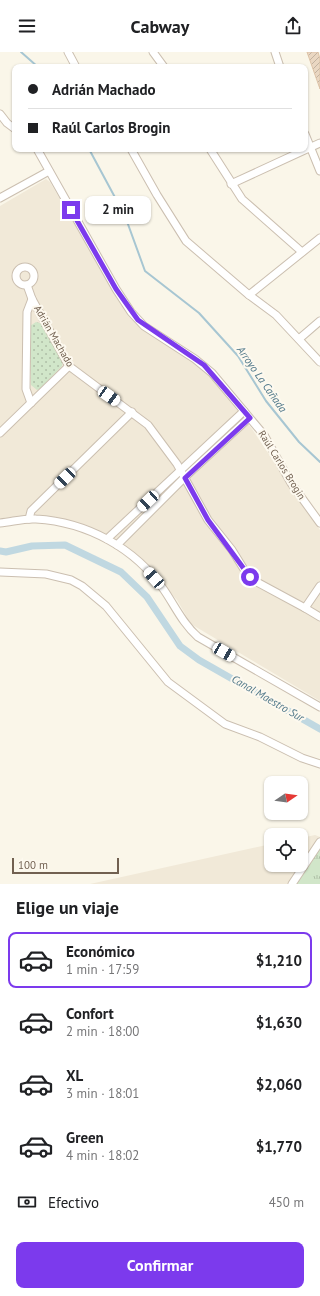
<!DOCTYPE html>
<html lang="es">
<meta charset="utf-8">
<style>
:root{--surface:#fff;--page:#f6f6f6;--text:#202124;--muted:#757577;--line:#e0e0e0;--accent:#7c3aed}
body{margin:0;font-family:"PT Sans",sans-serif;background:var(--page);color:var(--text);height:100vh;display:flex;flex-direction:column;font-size:15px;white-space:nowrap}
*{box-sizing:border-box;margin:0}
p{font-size:13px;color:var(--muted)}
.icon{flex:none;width:22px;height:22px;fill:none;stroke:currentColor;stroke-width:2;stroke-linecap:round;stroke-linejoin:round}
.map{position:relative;height:832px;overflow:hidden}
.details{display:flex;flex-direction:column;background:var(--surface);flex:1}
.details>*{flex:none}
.banner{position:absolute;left:12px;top:12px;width:296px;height:88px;border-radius:8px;box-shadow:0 1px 3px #0004;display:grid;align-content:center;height:88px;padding:0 16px;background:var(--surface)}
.needle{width:26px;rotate:77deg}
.fabs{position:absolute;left:264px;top:724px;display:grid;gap:8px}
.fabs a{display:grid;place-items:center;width:44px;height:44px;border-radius:8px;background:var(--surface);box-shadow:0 1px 3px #0004;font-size:20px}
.scale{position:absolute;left:12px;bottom:10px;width:107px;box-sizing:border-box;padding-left:4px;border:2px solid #716050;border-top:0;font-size:11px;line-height:14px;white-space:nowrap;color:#716050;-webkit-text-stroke:3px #fdf9ef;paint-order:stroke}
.end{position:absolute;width:18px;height:18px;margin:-9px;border:5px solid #7c3aed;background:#fff;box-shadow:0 0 0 2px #fff}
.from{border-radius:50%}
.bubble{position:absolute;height:28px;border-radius:8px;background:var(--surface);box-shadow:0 1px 3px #0004;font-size:13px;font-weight:800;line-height:28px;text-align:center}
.car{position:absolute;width:12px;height:24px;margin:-12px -6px;border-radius:5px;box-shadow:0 0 3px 1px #0007;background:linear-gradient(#fff 24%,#345 0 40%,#fff 0 76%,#345 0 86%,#fff 0)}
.banner b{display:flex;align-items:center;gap:14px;height:38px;font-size:15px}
.banner b+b{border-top:1px solid var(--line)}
.banner i{width:10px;height:10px;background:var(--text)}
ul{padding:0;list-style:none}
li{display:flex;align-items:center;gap:12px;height:56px;margin:0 8px 6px;padding:0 8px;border:2px solid transparent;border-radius:8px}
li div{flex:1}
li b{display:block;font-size:15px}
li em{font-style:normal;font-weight:800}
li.selected{border-color:var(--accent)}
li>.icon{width:36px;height:36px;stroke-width:1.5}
h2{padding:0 16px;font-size:18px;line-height:48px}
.pay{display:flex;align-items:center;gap:10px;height:44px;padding:0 16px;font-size:15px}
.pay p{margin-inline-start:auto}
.primary-button{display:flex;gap:8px;margin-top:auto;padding:8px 16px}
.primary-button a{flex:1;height:46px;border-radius:8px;background:var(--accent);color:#fff;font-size:16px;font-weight:800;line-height:46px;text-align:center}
header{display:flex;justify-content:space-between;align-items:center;height:52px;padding:0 16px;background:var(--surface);font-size:18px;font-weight:800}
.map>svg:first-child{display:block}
.residential{fill:#f1e9d8}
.grass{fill:url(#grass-tufts)}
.park{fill:url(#park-dots)}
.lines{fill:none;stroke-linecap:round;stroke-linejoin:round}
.stream{stroke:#a7c6d2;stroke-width:2}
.canal{stroke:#c0d8e1;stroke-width:7}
.building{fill:url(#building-hatch);stroke:#ddc2a7}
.minor-casing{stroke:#cbbfb0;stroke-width:9}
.minor{stroke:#fff;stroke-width:7}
.route{stroke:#7c3aed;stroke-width:5}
.labels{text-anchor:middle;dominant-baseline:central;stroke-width:4;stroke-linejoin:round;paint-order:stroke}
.street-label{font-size:10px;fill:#716050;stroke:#fdf9ef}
.water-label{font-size:11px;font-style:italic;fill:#507889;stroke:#fdf9ef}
</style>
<header><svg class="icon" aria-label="menu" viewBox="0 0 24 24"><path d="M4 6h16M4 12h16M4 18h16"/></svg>Cabway<svg class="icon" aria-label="share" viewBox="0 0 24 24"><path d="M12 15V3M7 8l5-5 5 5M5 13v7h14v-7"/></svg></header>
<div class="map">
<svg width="320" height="832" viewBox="0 0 320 832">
<defs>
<pattern id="grass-tufts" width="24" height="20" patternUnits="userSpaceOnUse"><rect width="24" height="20" fill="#d1e6c9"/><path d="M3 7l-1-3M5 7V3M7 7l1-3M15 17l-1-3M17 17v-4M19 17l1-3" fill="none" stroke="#aebea6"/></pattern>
<pattern id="park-dots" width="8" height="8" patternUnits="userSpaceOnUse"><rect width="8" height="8" fill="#d1e6c9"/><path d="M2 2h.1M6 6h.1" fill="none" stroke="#aebea6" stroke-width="1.8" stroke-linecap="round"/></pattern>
<pattern id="building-hatch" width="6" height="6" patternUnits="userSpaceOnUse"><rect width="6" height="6" fill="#ead7c2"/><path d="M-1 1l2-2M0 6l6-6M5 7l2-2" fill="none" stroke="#c2b2a0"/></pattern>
</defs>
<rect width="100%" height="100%" fill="#faf6e9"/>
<g class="residential">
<polygon points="46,127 50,130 123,255 147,279 203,316 252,377 320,478 320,649 191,572 177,548 136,502 106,483 72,472 0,468 0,154"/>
<polygon points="315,783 320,785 320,832 90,832 271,792 271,813 301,813 301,786"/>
</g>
<polygon class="grass" points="320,795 320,832 296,832"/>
<polygon class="park" points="36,270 43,272 63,311 62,314 40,337 37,338 31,333 30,274"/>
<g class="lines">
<g class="stream">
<polyline points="21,0 38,15"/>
<polyline points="89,97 125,164 145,219 199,261 238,304 266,349 299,390 320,410"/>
</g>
<polyline class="canal" points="0,499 6,500 32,494 65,493 121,520 147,545 180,594 199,608 320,677"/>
</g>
<polygon class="building" points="307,0 318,0 320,7 320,37"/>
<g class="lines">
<g class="minor-casing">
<g id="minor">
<polyline points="68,0 76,15"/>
<polyline points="153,0 164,15"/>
<polyline points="275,0 280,15"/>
<polyline points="0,62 7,71 15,77"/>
<polyline points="305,82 320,119"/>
<polyline points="37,97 116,237 131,260 144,274 195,307 212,321 264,383 291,431 320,471"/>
<polyline points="131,97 157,143 186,189 249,243 276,263 320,310"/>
<polyline points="210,97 242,147 302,200"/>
<polyline points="231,132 320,91"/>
<polyline points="0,146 49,119"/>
<circle cx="25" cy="224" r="9"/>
<polyline points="27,233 32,247 69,314 148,373 177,412 208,468 232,498 245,519 255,529 305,556"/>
<polyline points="249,243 320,186"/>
<polyline points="299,287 320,269"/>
<polyline points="31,351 26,337 27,260 32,247"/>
<polyline points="0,381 69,314"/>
<polyline points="29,467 31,459 132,360"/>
<path d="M 0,471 C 12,470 24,466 36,467 C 87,470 135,496 164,538 C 175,554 183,572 198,585 L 320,655"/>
<polyline points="107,487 244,359"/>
<polyline points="117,493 185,425 249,366"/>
<polyline points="0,520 46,522 71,528 82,534 106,554 168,630 225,672 260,685 302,706 320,712"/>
<polyline points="320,534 305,556 320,565"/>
<polyline points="292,832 320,790"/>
</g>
</g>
<use href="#minor" class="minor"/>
</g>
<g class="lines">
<polyline class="route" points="71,158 116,237 138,268 204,313 250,366 185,426 208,468 250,525"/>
</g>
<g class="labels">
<g class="street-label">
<text transform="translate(54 284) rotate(60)">Adrián Machado</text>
<text transform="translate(282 413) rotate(58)">Raúl Carlos Brogin</text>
</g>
<g class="water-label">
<text transform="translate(262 327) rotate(55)">Arroyo La Cañada</text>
<text transform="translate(268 646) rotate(30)">Canal Maestro Sur</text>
</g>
</g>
</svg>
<div class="fabs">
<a><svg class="needle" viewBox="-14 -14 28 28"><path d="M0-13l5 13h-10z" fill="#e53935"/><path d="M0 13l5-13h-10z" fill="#757577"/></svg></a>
<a><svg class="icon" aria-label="locate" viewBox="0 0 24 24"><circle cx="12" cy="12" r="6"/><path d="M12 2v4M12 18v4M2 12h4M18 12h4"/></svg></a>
</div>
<div class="scale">100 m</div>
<i class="end from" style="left:250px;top:525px"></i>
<i class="end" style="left:71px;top:158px"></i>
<div class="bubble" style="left:85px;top:144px;width:66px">2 min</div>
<i class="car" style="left:109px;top:344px;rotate:125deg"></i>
<i class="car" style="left:65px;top:426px;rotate:226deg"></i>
<i class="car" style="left:148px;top:449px;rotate:227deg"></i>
<i class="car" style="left:154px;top:526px;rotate:318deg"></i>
<i class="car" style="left:224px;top:600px;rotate:120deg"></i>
<div class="banner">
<b><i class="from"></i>Adrián Machado</b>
<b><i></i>Raúl Carlos Brogin</b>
</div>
</div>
<section class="details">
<h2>Elige un viaje</h2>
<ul>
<li class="selected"><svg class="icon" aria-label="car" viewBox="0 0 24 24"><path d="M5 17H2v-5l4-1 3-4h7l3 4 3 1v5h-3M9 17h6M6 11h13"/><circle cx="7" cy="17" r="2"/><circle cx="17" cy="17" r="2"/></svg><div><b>Económico</b><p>1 min · 17:59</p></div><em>$1,210</em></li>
<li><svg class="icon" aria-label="car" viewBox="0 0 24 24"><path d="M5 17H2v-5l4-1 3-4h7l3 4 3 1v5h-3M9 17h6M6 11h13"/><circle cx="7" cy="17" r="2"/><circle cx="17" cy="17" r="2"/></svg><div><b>Confort</b><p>2 min · 18:00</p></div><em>$1,630</em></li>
<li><svg class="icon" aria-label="car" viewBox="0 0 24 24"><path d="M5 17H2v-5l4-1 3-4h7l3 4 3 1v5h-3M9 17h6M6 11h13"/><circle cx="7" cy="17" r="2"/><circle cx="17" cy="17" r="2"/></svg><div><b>XL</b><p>3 min · 18:01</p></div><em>$2,060</em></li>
<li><svg class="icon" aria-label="car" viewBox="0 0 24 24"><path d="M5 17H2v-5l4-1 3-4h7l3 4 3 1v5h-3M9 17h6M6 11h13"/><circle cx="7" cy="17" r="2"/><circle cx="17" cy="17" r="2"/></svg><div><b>Green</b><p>4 min · 18:02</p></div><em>$1,770</em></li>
</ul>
<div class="pay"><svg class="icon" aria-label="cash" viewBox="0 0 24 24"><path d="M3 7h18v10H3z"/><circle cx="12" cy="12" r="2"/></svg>Efectivo<p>450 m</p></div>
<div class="primary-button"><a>Confirmar</a></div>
</section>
